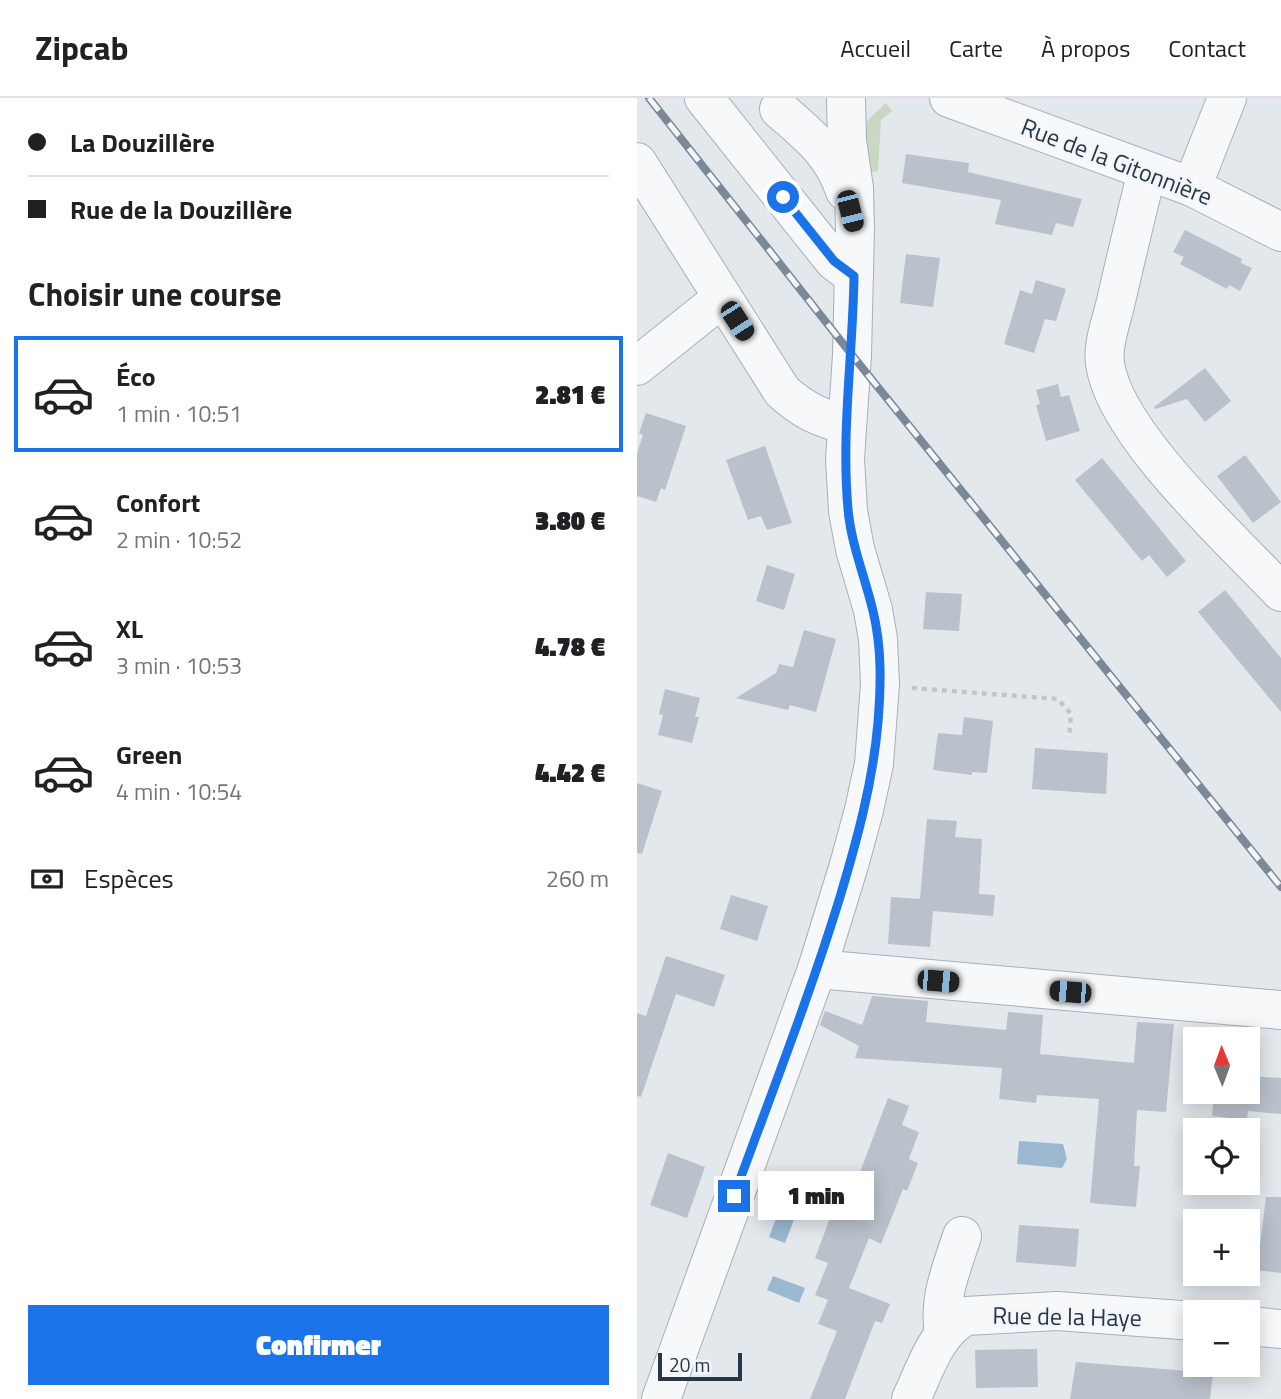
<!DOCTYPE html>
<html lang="fr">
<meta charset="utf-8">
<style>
:root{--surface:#fff;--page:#f6f6f6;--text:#202124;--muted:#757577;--line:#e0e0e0;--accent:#1a73e8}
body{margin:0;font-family:"Titillium Web",sans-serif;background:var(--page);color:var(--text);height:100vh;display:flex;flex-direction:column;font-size:26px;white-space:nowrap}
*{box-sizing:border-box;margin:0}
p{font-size:23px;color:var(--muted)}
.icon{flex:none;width:38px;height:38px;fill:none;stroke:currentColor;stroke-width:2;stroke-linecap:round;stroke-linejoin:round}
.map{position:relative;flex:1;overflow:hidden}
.sheet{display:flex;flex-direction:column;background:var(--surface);width:637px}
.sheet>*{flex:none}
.hud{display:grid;align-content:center;height:154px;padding:0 28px;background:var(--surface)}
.needle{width:46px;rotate:359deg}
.fabs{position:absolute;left:546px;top:929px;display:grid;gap:14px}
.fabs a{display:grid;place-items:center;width:77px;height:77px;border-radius:0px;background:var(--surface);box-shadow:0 4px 18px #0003;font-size:35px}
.scale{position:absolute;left:21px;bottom:18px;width:84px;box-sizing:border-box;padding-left:7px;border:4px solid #293647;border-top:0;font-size:19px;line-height:24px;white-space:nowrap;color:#293647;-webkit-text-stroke:5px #f3f6f9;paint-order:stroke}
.end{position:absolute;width:32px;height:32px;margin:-16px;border:9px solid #1a73e8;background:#fff;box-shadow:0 0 0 4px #fff}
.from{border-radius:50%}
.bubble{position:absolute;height:49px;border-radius:0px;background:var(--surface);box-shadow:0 4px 18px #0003;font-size:23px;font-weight:800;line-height:49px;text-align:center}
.car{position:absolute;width:21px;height:42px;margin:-21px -10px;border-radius:9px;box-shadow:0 0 5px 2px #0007;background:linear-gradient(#222 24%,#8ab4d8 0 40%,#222 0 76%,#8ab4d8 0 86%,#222 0)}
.hud b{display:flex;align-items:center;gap:24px;height:66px;font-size:26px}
.hud b+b{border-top:2px solid var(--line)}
.hud i{width:18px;height:18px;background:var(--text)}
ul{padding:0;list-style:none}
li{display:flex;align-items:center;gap:21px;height:116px;margin:0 14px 10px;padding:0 14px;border:4px solid transparent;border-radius:0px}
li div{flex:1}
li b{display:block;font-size:26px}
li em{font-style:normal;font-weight:800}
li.active{border-color:var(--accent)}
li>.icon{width:63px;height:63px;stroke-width:1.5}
h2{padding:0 28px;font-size:32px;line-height:84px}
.pay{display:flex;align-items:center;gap:18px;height:77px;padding:0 28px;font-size:26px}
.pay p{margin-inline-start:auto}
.action{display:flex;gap:14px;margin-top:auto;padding:14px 28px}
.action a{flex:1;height:80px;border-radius:0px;background:var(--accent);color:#fff;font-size:28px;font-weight:800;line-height:80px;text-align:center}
header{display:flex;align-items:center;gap:42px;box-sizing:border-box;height:98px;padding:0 35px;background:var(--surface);border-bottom:2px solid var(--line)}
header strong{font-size:33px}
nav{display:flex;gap:38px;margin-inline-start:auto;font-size:24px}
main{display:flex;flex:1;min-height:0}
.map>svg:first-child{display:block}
.green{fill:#cad7c3}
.water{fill:#9bb8d0}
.building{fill:#bac1cb}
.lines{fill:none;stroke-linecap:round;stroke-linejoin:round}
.minor-casing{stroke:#a7afb8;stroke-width:40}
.path{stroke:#c1c6cb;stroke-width:4.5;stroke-dasharray:5 5;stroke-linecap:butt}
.minor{stroke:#f7f8fa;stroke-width:38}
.rail-casing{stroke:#7b8898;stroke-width:8}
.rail{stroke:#f3f6f9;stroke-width:5;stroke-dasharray:16;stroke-linecap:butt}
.route{stroke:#1a73e8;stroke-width:9}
.labels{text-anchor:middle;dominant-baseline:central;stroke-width:5;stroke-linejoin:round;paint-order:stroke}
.street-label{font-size:24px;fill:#293647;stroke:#f3f6f9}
</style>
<header>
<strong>Zipcab</strong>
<nav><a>Accueil</a><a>Carte</a><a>À propos</a><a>Contact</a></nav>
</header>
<main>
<section class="sheet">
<div class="hud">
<b><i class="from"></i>La Douzillère</b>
<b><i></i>Rue de la Douzillère</b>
</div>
<h2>Choisir une course</h2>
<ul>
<li class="active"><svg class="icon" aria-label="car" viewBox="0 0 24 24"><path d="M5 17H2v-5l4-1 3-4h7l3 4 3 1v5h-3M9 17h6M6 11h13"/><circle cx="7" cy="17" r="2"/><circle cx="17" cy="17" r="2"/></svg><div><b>Éco</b><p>1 min · 10:51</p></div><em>2.81 €</em></li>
<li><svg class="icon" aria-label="car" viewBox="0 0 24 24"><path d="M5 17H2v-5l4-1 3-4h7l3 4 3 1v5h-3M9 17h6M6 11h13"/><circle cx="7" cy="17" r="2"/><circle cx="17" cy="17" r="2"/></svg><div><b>Confort</b><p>2 min · 10:52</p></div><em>3.80 €</em></li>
<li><svg class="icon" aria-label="car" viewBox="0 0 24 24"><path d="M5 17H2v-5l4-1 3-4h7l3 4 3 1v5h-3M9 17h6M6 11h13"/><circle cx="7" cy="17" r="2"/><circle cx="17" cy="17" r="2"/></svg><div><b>XL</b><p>3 min · 10:53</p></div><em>4.78 €</em></li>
<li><svg class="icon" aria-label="car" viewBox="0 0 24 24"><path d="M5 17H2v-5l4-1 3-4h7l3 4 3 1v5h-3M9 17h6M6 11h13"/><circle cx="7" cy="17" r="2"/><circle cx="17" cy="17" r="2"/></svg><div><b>Green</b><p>4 min · 10:54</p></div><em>4.42 €</em></li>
</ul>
<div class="pay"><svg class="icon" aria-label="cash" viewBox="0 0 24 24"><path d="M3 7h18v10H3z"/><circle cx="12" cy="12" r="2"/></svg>Espèces<p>260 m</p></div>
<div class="action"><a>Confirmer</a></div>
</section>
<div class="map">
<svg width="644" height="1301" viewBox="0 0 644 1301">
<rect width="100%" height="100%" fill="#e3e8ed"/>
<polygon class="green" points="249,5 255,13 244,22 241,73 230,75 228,53 230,23"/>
<g class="water">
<polygon points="382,1043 426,1046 430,1061 425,1070 380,1066"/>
<polygon points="145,1105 161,1111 148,1145 132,1139"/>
<polygon points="136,1178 168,1190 162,1205 130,1192"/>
</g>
<g class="building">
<polygon points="269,56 332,65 331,74 445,101 436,129 419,125 415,137 358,126 364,102 265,85"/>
<polygon points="548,132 605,161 604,165 615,170 603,193 592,187 590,191 543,166 547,159 536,154"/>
<polygon points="269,156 303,160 296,209 263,205"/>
<polygon points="399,182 429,191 419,223 408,221 397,255 367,246 383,192 395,196"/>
<polygon points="568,270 594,303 568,324 550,301 518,311 517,309"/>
<polygon points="421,286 424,299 432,297 443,333 409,343 399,307 403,306 399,292"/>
<polygon points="9,315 49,328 28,392 24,390 19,404 0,398 0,355 6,337 2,335"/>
<polygon points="128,348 155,425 130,432 124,418 111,422 89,362"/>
<polygon points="608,357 644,404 616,425 580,378"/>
<polygon points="465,360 549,463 530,479 512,457 505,463 438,382"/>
<polygon points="130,467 158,476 147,512 119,503"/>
<polygon points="588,492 644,560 644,614 561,514"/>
<polygon points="289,494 325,496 322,533 286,531"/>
<polygon points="167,532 199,541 179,614 153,607 151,612 99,600 139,575 142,566 156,569"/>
<polygon points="28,591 63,600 58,619 62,619 55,645 21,637 26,617 22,616"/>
<polygon points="327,619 356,623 350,675 335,674 335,677 296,672 301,635 325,637"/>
<polygon points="398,650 471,655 469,696 395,691"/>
<polygon points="0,685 25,693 5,756 0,755"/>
<polygon points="290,721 320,723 318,739 345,741 342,796 358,797 356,818 296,813 293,849 251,846 254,799 283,801"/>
<polygon points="94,797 131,808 120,843 83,831"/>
<polygon points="29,858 88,877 77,909 39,896 4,999 0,998 0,915 9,918"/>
<polygon points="235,898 291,903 289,924 369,932 371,914 406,917 403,956 497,965 500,924 537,926 529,1014 500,1012 497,1068 503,1068 499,1109 453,1105 462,1001 400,997 399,1005 362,1001 365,970 218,960 222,948 183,927 188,913 225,927"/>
<polygon points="611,978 644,980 644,1016 611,1013 610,1022 575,1018 577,994 611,994"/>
<polygon points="251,1000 272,1008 265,1027 282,1034 272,1061 281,1065 270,1093 266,1091 244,1146 232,1140 212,1190 253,1206 245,1225 238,1223 208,1301 173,1301 200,1233 181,1226 191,1202 178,1197 191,1165 178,1160 198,1107 209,1111"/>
<polygon points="31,1055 68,1069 50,1120 13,1107"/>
<polygon points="629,1099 644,1099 644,1175 620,1172"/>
<polygon points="382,1127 442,1131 439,1169 379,1164"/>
<polygon points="400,1251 401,1289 339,1290 338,1252"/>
<polygon points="439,1264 576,1275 573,1301 433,1301"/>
</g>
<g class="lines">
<g class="minor-casing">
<g id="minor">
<polyline points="67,0 197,163 217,178"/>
<polyline points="312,0 555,89 644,134"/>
<path d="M 142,11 C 171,37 195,54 208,93"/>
<path d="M 0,64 L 145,293 C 163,310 185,322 210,326"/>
<path d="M 510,74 C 499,117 489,160 479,203 C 475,222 465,246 468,265 C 476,334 596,443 644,494"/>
<polyline points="555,89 590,0"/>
<polyline points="0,268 85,200"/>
<polyline points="180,871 644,912"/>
<polyline points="611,1228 644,1231"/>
<path d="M 307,1235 C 301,1201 315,1169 325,1138"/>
<polyline points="24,1301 180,871 212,767 227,712 237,666 243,586 241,541 236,512 218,451 211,413 208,361 215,257 218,131 217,90 210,43 209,3"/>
<path d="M 274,1301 C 288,1272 299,1233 329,1218 L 420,1213 L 558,1223"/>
</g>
</g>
<polyline class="path" points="275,590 421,601 434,616 432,640"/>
<use href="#minor" class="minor"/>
<g class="rail-casing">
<polyline id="rail" points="12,0 215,257 644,789"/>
</g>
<use href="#rail" class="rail"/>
</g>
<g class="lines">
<path class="route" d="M 97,1098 C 133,999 172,900 203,799 C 220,742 236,684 241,624 C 244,587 245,550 236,513 C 228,479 214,446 211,411 C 204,334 216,255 217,178 L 197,163 L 146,99"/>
</g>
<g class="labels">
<g class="street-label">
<text transform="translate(480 63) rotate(21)">Rue de la Gitonnière</text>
<text transform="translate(430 1218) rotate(1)">Rue de la Haye</text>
</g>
</g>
</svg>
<div class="fabs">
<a><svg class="needle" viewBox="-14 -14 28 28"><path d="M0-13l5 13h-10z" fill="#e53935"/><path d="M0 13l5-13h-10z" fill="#757577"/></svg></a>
<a><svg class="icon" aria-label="locate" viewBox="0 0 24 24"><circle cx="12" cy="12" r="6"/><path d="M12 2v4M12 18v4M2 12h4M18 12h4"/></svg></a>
<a>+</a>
<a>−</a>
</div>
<div class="scale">20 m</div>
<i class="end from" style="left:146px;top:99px"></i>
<i class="end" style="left:97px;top:1098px"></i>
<div class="bubble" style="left:121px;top:1073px;width:116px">1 min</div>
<i class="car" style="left:213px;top:113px;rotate:166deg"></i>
<i class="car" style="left:100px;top:223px;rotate:147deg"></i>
<i class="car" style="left:301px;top:883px;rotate:95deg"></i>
<i class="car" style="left:433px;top:894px;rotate:275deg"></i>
</div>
</main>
